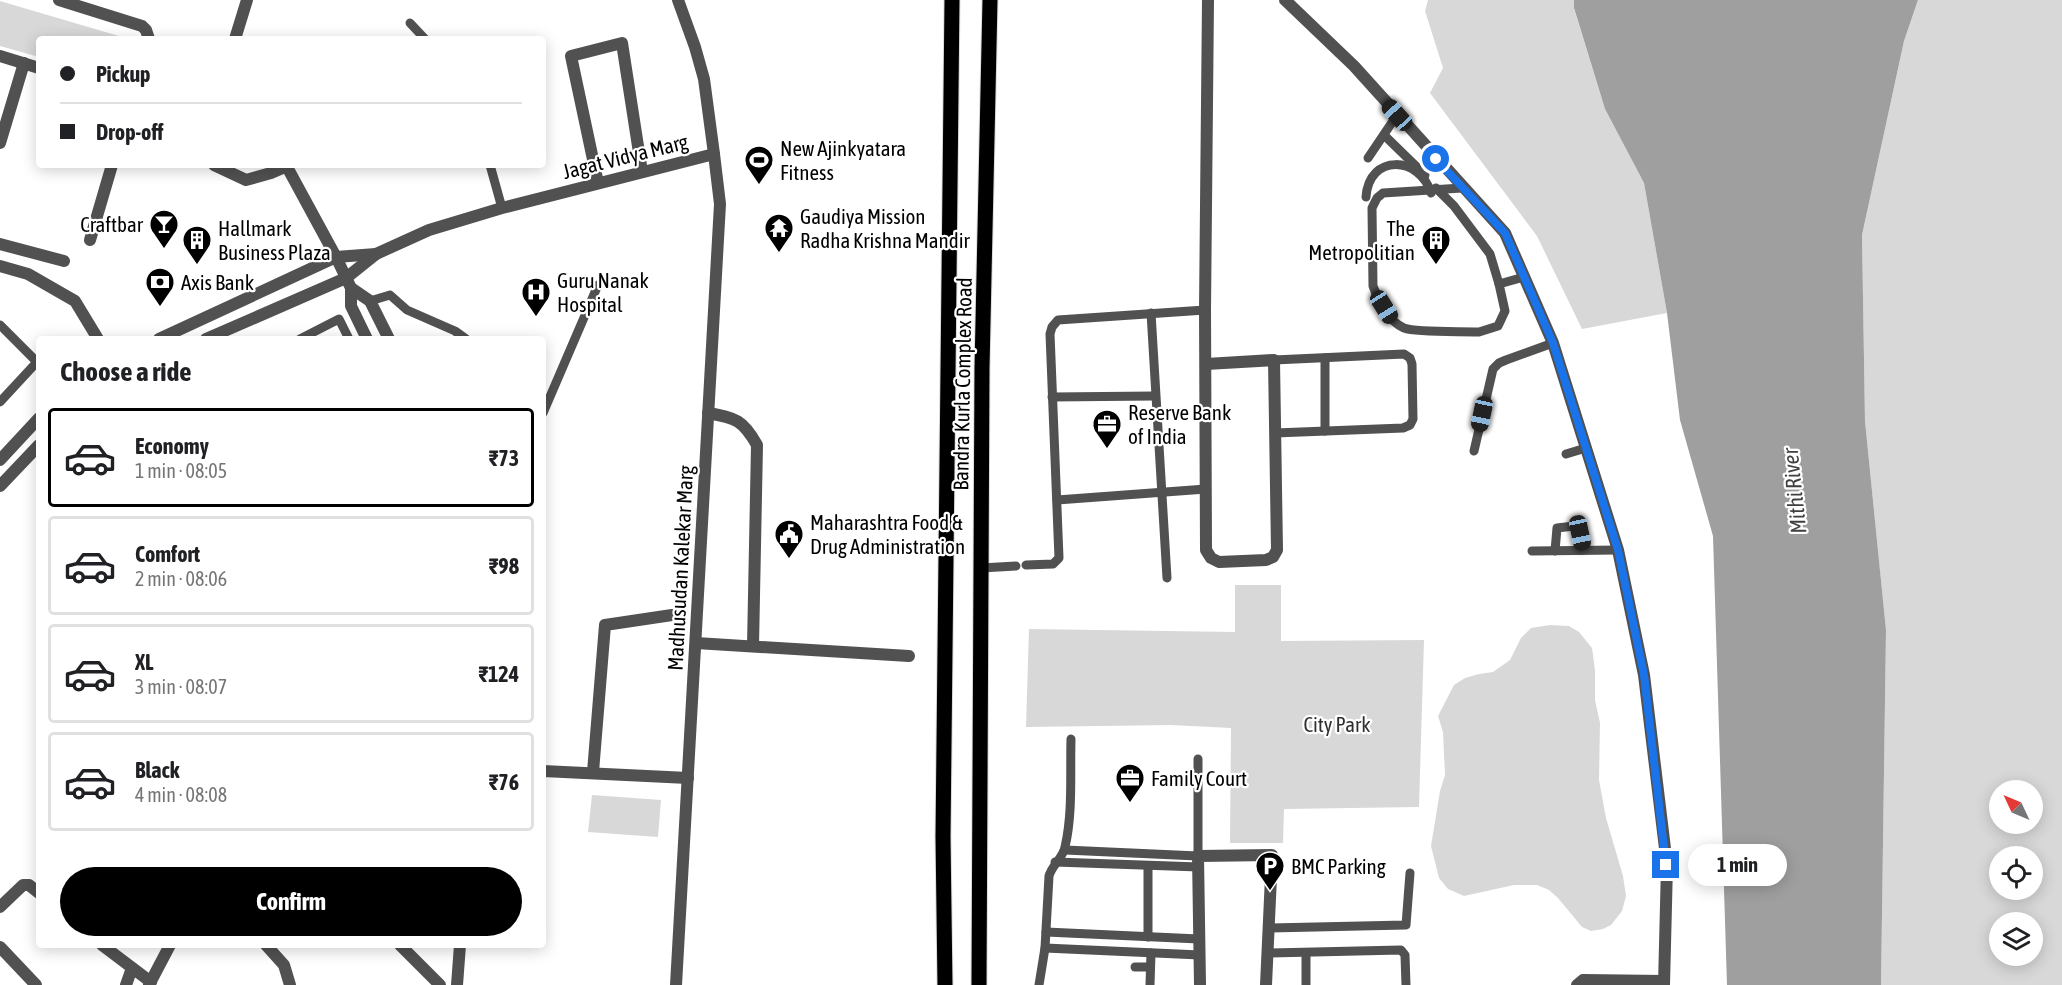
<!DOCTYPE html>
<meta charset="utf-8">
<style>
:root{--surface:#fff;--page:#f6f6f6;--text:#202124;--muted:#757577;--line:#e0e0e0;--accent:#000}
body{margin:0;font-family:"Asap Condensed",sans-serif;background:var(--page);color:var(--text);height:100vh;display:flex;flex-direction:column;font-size:22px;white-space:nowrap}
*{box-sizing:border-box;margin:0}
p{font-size:20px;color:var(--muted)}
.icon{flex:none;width:33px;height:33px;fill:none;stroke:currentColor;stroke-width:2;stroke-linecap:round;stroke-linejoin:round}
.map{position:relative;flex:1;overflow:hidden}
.drawer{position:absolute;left:36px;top:336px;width:510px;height:612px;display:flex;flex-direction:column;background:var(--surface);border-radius:6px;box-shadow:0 3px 15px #0003}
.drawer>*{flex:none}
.top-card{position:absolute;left:36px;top:36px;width:510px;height:132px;border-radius:6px;box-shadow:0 3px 15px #0003;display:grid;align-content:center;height:132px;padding:0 24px;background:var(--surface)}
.needle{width:39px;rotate:314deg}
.controls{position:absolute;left:1989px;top:780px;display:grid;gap:12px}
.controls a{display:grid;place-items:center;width:54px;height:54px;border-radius:50%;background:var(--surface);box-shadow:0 3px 15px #0003;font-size:30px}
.end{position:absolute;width:27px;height:27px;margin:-14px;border:8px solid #1a73e8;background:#fff;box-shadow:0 0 0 3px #fff}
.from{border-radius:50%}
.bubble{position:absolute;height:42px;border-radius:21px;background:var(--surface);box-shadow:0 3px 15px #0003;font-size:20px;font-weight:700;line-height:42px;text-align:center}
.car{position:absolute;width:18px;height:36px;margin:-18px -9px;border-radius:8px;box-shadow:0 0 4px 2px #0007;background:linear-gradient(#222 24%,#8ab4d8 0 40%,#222 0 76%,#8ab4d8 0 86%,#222 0)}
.top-card b{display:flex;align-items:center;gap:21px;height:57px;font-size:22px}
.top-card b+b{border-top:2px solid var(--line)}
.top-card i{width:15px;height:15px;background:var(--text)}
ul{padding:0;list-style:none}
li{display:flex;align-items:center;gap:18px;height:99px;margin:0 12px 9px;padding:0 12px;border:3px solid var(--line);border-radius:6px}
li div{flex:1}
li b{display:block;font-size:22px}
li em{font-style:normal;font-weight:700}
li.selected{border-color:var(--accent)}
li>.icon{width:54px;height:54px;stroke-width:1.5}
h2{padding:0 24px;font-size:27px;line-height:72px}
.primary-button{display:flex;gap:12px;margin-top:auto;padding:12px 24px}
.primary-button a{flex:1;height:69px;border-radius:36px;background:var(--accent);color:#fff;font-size:24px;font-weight:700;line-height:69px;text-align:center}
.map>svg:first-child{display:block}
.green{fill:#d8d8d8;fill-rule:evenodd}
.water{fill:#9f9f9f}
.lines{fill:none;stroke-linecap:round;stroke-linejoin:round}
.primary-casing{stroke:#dbdbdb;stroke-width:17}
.service{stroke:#515151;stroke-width:9}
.minor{stroke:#515151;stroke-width:12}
.tertiary{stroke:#515151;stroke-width:12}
.primary{stroke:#000;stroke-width:15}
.service-bridge{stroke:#515151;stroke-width:9}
.route{stroke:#1a73e8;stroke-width:8}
.labels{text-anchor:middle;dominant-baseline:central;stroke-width:4.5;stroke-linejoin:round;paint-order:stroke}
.poi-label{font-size:21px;fill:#000;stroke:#fff;text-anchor:start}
.street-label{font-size:21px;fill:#000;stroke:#fff}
.park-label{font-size:21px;fill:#2f2f2f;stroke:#fff}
.water-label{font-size:22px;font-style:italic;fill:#404040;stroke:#fff}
</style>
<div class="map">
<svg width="2062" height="985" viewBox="0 0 2062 985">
<rect width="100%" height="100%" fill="#fff"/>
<g class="green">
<polygon points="1428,0 1574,0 1574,9 1605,109 1644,183 1667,313 1582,329 1537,236 1430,93 1443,68 1425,11"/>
<path d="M 1918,0 L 2062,0 L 2062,985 L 1881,985 L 1886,630 L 1865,421 L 1862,235 L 1904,41 ZM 2000,790 L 2032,790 L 2032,824 L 2000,824 ZM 2000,856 L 2032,856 L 2032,890 L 2000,890 ZM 2000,922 L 2032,922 L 2032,956 L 2000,956 Z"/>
<polygon points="0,1 129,39 39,39 39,57 0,46"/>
<polygon points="1235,585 1281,585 1281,641 1424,640 1419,807 1284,809 1283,843 1230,843 1231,728 1171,725 1026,727 1029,629 1235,632"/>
<polygon points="1550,625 1569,626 1579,632 1592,648 1595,670 1595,700 1600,723 1599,780 1606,818 1623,876 1626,896 1622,911 1611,925 1603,929 1591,931 1582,927 1558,898 1549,890 1537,885 1514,885 1464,896 1448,889 1439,878 1431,846 1440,791 1445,775 1443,732 1438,716 1454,685 1465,678 1479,674 1493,672 1510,660 1521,638 1531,628"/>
<polygon points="592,795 661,800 658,837 588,832"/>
</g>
<polygon class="water" points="1574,0 1918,0 1904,41 1862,235 1865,421 1886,630 1881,985 1727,985 1713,536 1680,420 1667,313 1644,183 1605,109 1574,8"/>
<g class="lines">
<g class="primary-casing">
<g id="primary">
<polyline points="945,985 943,837 952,0"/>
<polyline points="979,985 982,368 990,0"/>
</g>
</g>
<g class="service">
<polyline points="410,23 425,39"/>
<polyline points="1384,135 1425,175"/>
<polyline points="1368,158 1397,115"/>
<polyline points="490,165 502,208"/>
<polyline points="1436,188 1454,206 1490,254 1499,284"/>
<path d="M 1462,188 L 1383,193 L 1377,198 L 1372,208 L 1373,286 C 1378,300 1389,322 1404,328 C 1418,333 1462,331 1479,332 L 1498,326 L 1505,311 L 1499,284 L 1524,277"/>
<polyline points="370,301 390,295 407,310 455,331 466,339"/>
<polyline points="1151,313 1167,578"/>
<polyline points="0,325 37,362"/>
<polyline points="300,339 339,319 349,339"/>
<polyline points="1274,360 1404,354 1410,358 1412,364 1413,419 1410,425 1403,428 1275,433"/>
<polyline points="1052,397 1155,396"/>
<polyline points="0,402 37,362 39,363"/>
<polyline points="543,413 598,285"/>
<polyline points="1325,431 1325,358"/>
<polyline points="1474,451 1493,369 1499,363 1506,360 1553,343"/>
<polyline points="1566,454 1586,448"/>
<polyline points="1057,500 1206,489"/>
<polyline points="1532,551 1618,550"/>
<polyline points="1555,551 1557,528 1574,526 1580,533 1583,550"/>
<polyline points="1026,565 1053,564 1059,558 1050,334 1052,327 1058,320 1205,310"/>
<polyline points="981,568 1016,566"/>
<polyline points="1065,850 1198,856 1198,759"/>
<polyline points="1055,862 1199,867"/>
<polyline points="1148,866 1148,937"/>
<polyline points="1268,928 1406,925 1410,873"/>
<polyline points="1046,932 1199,939"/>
<polyline points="1045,948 1200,955"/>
<polyline points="1267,953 1401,950 1405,955 1406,985"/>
<polyline points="1135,967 1150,967"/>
<path d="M 1039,985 L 1045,948 L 1049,876 C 1052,865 1063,858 1065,847 C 1073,813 1070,774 1071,739"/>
<polyline points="1150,985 1151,953"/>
<polyline points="1306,985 1306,953"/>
</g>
<g class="minor">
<polyline points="59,0 142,26 146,30 149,39"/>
<polyline points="678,0 695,47 704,79 714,154"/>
<polyline points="0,56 39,68"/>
<polyline points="0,143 24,63"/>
<polyline points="214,165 246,180 271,173 287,166"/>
<polyline points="598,183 571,56 622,43 642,172"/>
<polyline points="90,240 112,165"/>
<polyline points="0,244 64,261"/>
<polyline points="0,266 28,274 75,301 98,339"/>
<polyline points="1206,364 1274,360 1277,550 1273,557 1266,560 1219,562 1211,558 1206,550 1205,310 1208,0"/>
<path d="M 708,413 C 736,418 743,420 757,445 L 753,646"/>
<polyline points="696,643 909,656"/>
<polyline points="543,771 688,778"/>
<polyline points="593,772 605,625 672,615"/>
<polyline points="0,907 23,885 29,885 39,893"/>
<polyline points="102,945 151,982"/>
<polyline points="266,945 284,965 290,985"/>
<polyline points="400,945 440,985"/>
<polyline points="0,947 36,985"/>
<polyline points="126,985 132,968"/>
<polyline points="149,985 170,945"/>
<polyline points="1200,985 1198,856 1272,855 1266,985"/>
<polyline points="1577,985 1583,980 1664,981"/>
</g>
<g class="tertiary">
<polyline points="1285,0 1354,66 1505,233 1553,343 1618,550 1644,675 1667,865 1664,985"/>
<polyline points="235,39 247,0"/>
<polyline points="286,165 336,257 351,288 351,306 367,339"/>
<polyline points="351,288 370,301 389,339"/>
<polyline points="159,339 336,257 376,254"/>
<polyline points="206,339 346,278 376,254 429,230 502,208 714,154 720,204 676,985"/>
<polyline points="0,460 39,418"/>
<polyline points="0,486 39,445"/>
<polyline points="457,985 460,945"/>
</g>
<use href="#primary" class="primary"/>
<path class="service-bridge" d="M 1366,197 C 1369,153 1420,156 1431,193"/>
</g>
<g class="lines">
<polyline class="route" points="1436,159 1505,233 1553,343 1618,550 1644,675 1666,865"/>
</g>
<defs>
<g id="stadium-pin" transform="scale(1.5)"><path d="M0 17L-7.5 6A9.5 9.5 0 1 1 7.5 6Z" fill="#000" stroke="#fff"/><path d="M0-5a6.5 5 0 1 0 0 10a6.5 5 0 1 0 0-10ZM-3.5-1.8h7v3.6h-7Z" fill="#fff"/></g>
<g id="bar-pin" transform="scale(1.5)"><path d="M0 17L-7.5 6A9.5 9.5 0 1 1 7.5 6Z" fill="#000" stroke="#fff"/><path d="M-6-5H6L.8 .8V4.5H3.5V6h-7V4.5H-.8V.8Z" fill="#fff"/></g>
<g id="temple-pin" transform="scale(1.5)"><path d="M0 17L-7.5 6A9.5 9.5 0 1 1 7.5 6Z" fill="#000" stroke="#fff"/><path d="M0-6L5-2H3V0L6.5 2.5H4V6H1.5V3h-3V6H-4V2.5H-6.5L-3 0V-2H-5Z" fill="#fff"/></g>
<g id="building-pin" transform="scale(1.5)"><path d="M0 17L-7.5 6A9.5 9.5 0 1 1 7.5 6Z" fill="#000" stroke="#fff"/><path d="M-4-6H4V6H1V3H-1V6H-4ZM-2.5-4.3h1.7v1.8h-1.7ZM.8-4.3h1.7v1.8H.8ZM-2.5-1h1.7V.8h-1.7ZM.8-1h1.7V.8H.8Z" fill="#fff"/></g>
<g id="bank-pin" transform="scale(1.5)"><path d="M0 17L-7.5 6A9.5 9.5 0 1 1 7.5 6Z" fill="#000" stroke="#fff"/><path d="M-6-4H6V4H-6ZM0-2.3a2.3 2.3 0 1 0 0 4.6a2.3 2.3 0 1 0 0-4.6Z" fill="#fff"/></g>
<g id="hospital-pin" transform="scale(1.5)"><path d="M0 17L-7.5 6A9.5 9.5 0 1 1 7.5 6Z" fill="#000" stroke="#fff"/><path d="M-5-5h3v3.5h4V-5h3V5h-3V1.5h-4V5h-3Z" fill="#fff"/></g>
<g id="office-pin" transform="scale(1.5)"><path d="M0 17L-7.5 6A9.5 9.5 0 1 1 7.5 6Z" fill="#000" stroke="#fff"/><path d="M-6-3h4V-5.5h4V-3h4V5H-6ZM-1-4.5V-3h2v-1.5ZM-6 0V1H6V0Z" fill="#fff"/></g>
<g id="civic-pin" transform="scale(1.5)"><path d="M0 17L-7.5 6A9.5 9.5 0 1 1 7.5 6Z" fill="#000" stroke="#fff"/><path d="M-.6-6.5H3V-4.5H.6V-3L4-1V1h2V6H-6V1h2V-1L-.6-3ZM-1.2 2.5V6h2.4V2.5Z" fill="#fff"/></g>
<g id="parking-pin" transform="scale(1.5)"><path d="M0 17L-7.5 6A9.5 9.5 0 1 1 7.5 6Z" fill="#000" stroke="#fff"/><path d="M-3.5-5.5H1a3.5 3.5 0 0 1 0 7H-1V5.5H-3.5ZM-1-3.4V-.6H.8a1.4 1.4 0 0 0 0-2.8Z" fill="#fff"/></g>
</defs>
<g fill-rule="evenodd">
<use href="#stadium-pin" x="759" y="160"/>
<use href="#bar-pin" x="164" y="224"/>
<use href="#temple-pin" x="779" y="228"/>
<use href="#building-pin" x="197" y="240"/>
<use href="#building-pin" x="1436" y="240"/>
<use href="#bank-pin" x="160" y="282"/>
<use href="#hospital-pin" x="536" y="292"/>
<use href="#office-pin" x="1107" y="424"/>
<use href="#civic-pin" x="789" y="534"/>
<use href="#office-pin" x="1130" y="778"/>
<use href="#parking-pin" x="1270" y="866"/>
</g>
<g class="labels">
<g class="poi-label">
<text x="780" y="148">New Ajinkyatara<tspan x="780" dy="24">Fitness</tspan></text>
<text x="800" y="216">Gaudiya Mission<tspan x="800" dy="24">Radha Krishna Mandir</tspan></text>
<text x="143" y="224" text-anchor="end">Craftbar</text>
<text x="218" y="228">Hallmark<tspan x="218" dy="24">Business Plaza</tspan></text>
<text x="1415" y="228" text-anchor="end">The<tspan x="1415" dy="24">Metropolitian</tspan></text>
<text x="557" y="280">Guru Nanak<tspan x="557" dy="24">Hospital</tspan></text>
<text x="181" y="282">Axis Bank</text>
<text x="1128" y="412">Reserve Bank<tspan x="1128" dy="24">of India</tspan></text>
<text x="810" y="522">Maharashtra Food &amp;<tspan x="810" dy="24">Drug Administration</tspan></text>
<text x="1151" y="778">Family Court</text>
<text x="1291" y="866">BMC Parking</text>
</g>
<g class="street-label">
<text transform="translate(625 156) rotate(-14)">Jagat Vidya Marg</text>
<text transform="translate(962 384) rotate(-89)">Bandra Kurla Complex Road</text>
<text transform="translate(680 568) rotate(-87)">Madhusudan Kalekar Marg</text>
</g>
<g class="park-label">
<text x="1337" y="724">City Park</text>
</g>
<g class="water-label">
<text transform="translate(1794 491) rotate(-96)">Mithi River</text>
</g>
</g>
</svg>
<div class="controls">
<a><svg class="needle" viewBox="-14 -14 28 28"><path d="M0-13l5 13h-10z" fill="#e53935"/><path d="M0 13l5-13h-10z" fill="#757577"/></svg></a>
<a><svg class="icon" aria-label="locate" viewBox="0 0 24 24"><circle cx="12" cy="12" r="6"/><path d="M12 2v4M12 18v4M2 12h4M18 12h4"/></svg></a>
<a><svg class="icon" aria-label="layers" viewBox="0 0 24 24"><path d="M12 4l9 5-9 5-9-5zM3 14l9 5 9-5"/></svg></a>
</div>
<i class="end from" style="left:1436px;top:159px"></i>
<i class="end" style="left:1666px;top:865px"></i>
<div class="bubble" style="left:1688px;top:844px;width:99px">1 min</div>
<i class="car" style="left:1397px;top:115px;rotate:318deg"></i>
<i class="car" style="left:1384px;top:307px;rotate:148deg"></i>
<i class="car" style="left:1482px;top:414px;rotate:192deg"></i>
<i class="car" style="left:1580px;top:533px;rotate:168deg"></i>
<div class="top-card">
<b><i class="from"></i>Pickup</b>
<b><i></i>Drop-off</b>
</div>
<section class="drawer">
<h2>Choose a ride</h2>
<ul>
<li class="selected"><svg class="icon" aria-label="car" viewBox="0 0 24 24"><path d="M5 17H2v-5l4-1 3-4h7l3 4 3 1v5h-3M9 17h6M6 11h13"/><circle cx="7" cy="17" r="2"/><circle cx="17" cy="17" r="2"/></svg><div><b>Economy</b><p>1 min · 08:05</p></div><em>₹73</em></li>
<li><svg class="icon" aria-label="car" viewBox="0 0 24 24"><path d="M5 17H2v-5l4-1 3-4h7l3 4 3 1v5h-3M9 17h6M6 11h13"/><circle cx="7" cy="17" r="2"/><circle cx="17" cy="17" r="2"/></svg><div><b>Comfort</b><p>2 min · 08:06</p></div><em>₹98</em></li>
<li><svg class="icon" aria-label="car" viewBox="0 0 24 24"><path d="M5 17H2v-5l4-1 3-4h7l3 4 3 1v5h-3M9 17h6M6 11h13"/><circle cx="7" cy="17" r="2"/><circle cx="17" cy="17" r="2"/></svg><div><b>XL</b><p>3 min · 08:07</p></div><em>₹124</em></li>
<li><svg class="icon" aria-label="car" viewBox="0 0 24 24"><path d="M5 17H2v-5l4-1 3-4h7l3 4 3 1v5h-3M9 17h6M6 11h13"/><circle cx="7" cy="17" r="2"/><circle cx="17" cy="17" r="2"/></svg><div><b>Black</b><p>4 min · 08:08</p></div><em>₹76</em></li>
</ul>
<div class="primary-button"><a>Confirm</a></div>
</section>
</div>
